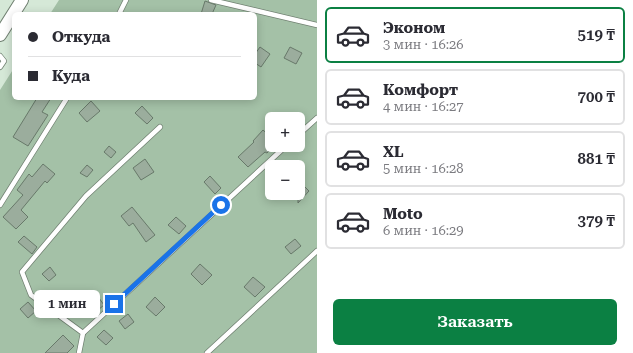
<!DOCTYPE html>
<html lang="ru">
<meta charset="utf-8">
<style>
:root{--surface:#fff;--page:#f2f2f3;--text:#2b2b33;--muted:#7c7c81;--line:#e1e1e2;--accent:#0b8043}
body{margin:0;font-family:"Roboto Serif",serif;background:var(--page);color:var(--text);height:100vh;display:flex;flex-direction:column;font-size:15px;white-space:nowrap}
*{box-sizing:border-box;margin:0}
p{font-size:13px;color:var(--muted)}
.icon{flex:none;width:22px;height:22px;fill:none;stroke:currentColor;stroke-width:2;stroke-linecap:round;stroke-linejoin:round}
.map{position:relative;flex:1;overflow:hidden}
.panel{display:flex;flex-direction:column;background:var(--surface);width:316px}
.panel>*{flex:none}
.top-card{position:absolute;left:12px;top:12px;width:245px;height:88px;border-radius:6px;box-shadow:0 2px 10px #0003;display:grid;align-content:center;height:88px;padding:0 16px;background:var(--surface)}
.fabs{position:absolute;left:265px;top:112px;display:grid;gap:8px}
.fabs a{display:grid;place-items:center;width:40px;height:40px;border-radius:6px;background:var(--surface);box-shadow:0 2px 10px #0003;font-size:20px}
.end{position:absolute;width:18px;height:18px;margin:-9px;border:5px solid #1a73e8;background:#fff;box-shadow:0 0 0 2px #fff}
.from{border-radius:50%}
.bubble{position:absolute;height:28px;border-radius:6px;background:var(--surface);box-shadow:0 2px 10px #0003;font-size:13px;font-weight:600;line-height:28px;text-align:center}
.top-card b{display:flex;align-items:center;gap:14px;height:38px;font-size:15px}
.top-card b+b{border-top:1px solid var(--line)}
.top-card i{width:10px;height:10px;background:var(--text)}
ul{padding:7px 0 0;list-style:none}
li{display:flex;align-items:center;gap:12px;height:56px;margin:0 8px 6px;padding:0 8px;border:2px solid var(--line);border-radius:6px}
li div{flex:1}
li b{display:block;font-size:15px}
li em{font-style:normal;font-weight:600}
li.on{border-color:var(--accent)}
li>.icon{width:36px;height:36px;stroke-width:1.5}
.button{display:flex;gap:8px;margin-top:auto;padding:8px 16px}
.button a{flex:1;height:46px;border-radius:6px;background:var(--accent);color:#fff;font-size:16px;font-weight:600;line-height:46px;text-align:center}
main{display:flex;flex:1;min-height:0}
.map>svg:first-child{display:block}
.green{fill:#a4c1a7;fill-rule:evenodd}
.building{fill:#9bad9d;stroke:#68796a}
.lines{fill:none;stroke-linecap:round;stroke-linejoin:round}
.lane-casing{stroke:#718172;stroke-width:6}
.secondary-casing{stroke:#718172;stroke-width:14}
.lane{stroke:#fff;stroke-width:4.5}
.secondary{stroke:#fff;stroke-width:12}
.route{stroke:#1a73e8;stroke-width:5}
</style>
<main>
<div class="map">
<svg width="317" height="353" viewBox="0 0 317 353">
<rect width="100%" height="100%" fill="#d5e8d7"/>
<path class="green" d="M 59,0 L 317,0 L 317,353 L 0,353 L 0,90 L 14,68 L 14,98 L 255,98 L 255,14 L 50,14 ZM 272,119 L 298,119 L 298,145 L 272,145 ZM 272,167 L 298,167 L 298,193 L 272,193 Z"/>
<g class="building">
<polygon points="205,1 216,5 212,14 201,14"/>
<polygon points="260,47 270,54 261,67 255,63 255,54"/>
<polygon points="290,47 302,53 296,64 284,58"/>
<polygon points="37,98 51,98 42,112 48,115 28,146 13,137"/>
<polygon points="91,101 100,111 87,122 79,113"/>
<polygon points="142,106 153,118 147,124 135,113"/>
<polygon points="263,130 272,138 272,148 267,153 265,152 248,167 238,157 254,142 253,141"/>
<polygon points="109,146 116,152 111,158 104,152"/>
<polygon points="145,159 154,172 141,180 133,168"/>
<polygon points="43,164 55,174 47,183 45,181 21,210 28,217 16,229 3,217 23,195 17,190 29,174 32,177"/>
<polygon points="87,165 93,170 87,177 80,173"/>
<polygon points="210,176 221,188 215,194 204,182"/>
<polygon points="298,180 309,191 298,203"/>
<polygon points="132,207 155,235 146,242 133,223 129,226 121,216"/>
<polygon points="176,217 186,226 179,234 168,225"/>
<polygon points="24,236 37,247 32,254 18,242"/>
<polygon points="295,239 301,246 291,254 285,247"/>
<polygon points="200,264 212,275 202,285 191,274"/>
<polygon points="50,267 56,275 49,281 42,274"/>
<polygon points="253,277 265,287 255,297 244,287"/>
<polygon points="96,294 104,305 98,310 90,298"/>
<polygon points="155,297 165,307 156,316 146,307"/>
<polygon points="28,302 36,311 28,318 20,309"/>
<polygon points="128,314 134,322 125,329 119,321"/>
<polygon points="104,330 113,338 106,345 97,337"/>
<polygon points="63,335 74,346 67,353 45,353"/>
</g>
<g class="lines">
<g class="lane-casing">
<g id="lane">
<polyline points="211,0 317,25"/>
<polyline points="119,14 126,0"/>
<polyline points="0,56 4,61 0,67"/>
<polyline points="298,135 317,118"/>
<polyline points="0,205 67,98"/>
<polyline points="83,333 287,145"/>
<polyline points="79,353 83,333 31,295 22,272 86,196 160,127"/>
<polyline points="207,353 317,251"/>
</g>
</g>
<g class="secondary-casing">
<polyline id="secondary" points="0,35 22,0"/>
</g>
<use href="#lane" class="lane"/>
<use href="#secondary" class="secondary"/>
</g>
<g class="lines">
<polyline class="route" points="114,304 221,205"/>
</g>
</svg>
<div class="fabs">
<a>+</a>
<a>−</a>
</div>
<i class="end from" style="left:221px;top:205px"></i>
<i class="end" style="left:114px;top:304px"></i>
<div class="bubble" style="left:34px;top:290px;width:66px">1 мин</div>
<div class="top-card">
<b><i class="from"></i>Откуда</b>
<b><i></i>Куда</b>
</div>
</div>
<section class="panel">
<ul>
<li class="on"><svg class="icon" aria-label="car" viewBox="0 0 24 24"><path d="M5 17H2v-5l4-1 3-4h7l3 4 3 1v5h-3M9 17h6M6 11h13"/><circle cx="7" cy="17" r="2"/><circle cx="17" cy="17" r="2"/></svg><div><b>Эконом</b><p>3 мин · 16:26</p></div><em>519 ₸</em></li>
<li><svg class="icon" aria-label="car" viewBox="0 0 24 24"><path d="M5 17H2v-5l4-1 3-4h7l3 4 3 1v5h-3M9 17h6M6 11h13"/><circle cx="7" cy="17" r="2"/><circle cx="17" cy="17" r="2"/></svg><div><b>Комфорт</b><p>4 мин · 16:27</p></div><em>700 ₸</em></li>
<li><svg class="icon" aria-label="car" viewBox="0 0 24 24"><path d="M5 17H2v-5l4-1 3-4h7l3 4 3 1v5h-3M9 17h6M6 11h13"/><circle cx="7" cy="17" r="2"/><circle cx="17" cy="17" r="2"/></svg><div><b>XL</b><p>5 мин · 16:28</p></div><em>881 ₸</em></li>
<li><svg class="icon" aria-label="car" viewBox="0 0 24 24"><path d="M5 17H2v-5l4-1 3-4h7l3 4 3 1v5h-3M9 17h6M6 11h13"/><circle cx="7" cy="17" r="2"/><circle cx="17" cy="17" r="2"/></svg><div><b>Moto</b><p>6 мин · 16:29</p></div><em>379 ₸</em></li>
</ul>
<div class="button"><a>Заказать</a></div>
</section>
</main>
